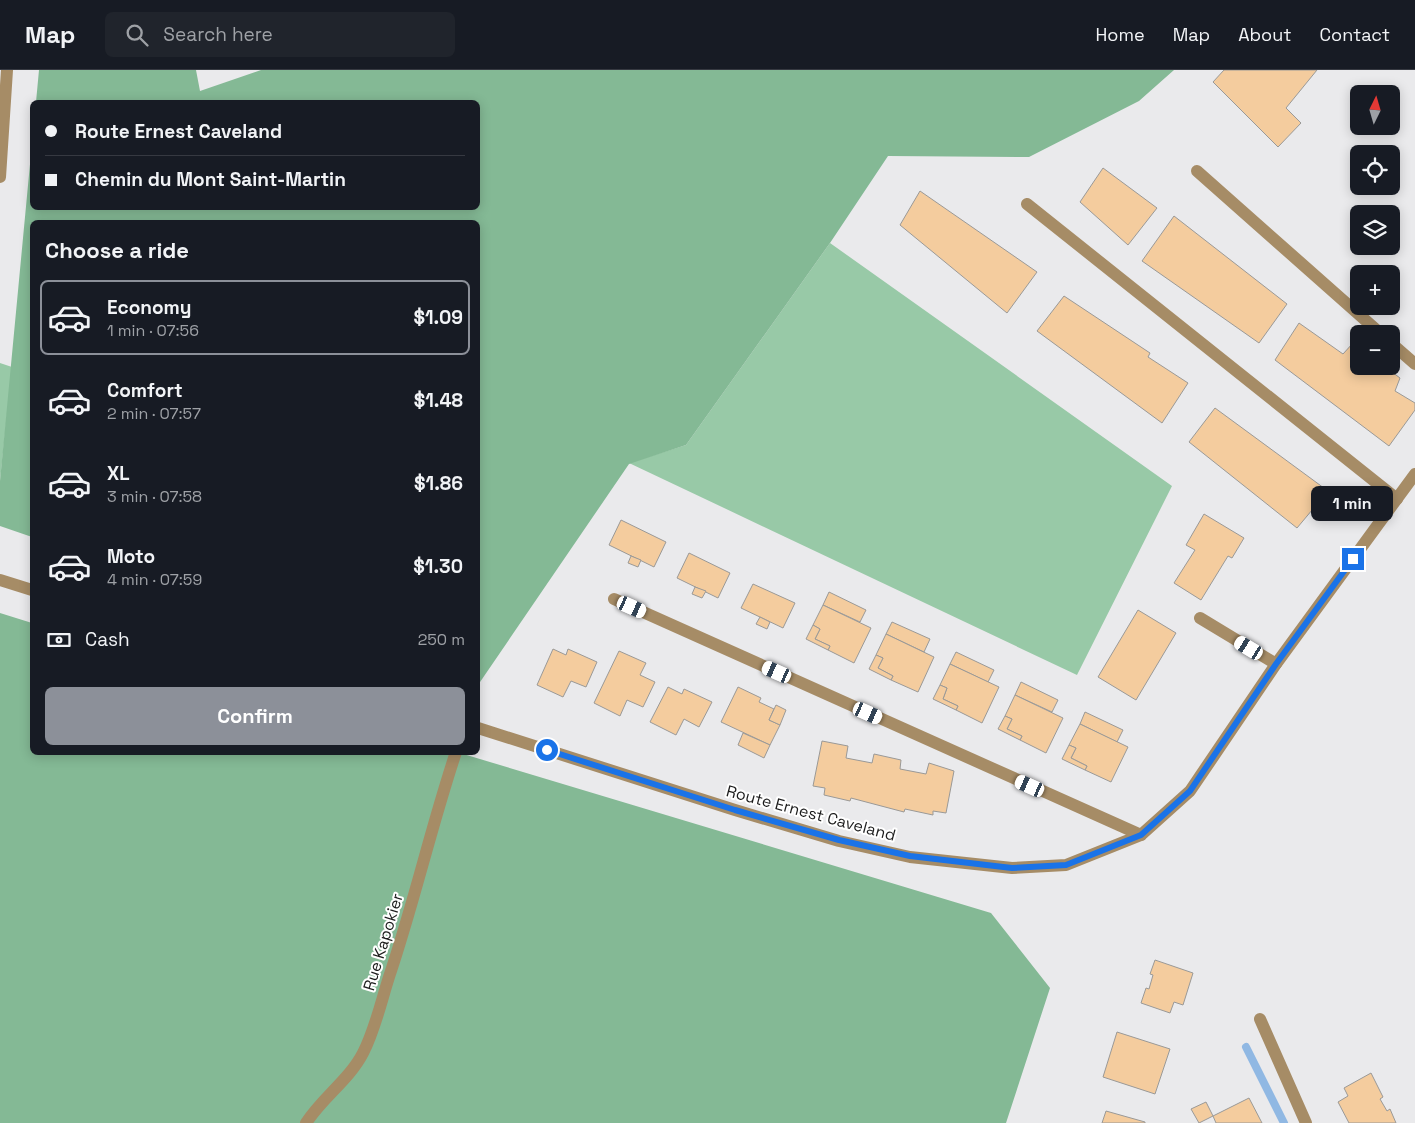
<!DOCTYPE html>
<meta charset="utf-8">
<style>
:root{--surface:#171b24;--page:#20242c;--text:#f1f3f6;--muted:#9ea1a6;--line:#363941;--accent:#8c9099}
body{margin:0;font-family:"Space Grotesk",sans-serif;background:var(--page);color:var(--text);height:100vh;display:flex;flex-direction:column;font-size:19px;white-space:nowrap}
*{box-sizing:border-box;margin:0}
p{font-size:16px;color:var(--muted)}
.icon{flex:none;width:28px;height:28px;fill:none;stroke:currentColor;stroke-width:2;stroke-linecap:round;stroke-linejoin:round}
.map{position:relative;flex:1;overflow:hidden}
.details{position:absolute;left:30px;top:150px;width:450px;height:535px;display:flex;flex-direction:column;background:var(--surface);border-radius:8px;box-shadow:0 2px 12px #0003}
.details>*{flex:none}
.hud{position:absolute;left:30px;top:30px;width:450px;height:110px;border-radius:8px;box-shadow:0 2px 12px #0003;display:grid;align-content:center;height:110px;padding:0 15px;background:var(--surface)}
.needle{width:32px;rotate:5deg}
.controls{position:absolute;left:1350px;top:15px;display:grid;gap:10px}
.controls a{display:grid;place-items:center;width:50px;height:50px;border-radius:8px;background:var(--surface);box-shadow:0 2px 12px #0003;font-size:25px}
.end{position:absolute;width:22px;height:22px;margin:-11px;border:6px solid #1a73e8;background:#fff;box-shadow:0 0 0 2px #fff}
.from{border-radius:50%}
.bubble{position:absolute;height:35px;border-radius:8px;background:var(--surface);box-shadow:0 2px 12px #0003;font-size:16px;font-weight:700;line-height:35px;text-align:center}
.car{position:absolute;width:15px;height:30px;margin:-15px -8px;border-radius:6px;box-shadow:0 0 4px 1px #0007;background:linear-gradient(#fff 24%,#345 0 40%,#fff 0 76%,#345 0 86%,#fff 0)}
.hud b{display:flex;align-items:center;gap:18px;height:48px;font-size:19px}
.hud b+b{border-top:1px solid var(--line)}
.hud i{width:12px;height:12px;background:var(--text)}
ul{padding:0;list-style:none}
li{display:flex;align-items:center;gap:15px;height:75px;margin:0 10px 8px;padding:0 5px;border:2px solid transparent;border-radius:8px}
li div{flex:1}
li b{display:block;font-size:19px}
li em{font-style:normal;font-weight:700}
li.selected{border-color:var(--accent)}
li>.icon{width:45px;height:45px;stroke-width:1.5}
h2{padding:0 15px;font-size:22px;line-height:60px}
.pay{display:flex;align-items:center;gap:12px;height:55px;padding:0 15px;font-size:19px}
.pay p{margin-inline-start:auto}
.primary-button{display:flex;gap:10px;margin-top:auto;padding:10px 15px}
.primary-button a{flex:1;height:58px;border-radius:8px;background:var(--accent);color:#fff;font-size:20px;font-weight:700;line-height:58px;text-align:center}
header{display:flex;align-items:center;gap:30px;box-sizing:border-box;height:70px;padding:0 25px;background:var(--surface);border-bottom:1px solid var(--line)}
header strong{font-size:24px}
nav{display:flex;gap:28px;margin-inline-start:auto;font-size:18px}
.search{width:350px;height:45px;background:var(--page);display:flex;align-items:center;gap:12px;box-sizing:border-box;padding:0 18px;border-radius:8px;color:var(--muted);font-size:19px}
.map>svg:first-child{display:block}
.green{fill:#98c9a7}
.forest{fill:#84b995}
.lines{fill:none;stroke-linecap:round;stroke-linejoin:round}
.stream{stroke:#90b8e3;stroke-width:8}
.building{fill:#f4cc9e;stroke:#9a9997}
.minor{stroke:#a68c66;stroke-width:12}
.route{stroke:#1a73e8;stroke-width:6}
.labels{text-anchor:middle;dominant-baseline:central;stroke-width:4;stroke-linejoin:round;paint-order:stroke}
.street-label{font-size:16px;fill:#1b1b1b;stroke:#fff}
</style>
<header>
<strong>Map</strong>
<div class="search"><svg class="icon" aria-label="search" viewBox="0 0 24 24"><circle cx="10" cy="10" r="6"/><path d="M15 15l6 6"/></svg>Search here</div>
<nav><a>Home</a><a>Map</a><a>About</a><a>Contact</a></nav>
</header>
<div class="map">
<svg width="1415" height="1053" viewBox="0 0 1415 1053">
<rect width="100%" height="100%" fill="#eaeaec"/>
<g class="green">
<polygon points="830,173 1172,416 1077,605 629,393 686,375"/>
<polygon points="0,293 12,297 0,411"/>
</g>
<g class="forest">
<polygon points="39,0 196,0 200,21 261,0 1174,0 1139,31 1029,87 888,86 830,173 686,375 629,394 478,615 478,152 32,152 32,467 0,456 0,411 32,73 32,138 478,138 478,32 36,32"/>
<polygon points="0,543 32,553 32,682 460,683 991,843 1050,918 1006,1053 0,1053"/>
</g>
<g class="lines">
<polyline class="stream" points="1246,977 1284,1053"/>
</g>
<g class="building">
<polygon points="1224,0 1317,0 1286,38 1301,53 1278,77 1213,12"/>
<polygon points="1103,98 1157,138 1128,175 1080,132"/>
<polygon points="920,121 1037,202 1007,243 900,155"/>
<polygon points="1174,146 1287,234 1259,273 1142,191"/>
<polygon points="1064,226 1150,283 1148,287 1188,313 1162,353 1037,261"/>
<polygon points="1299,253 1343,284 1353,273 1359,277 1359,296 1384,296 1400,308 1395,321 1415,333 1415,340 1389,376 1275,290"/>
<polygon points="1215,338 1328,421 1297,458 1189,372"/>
<polygon points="1204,444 1244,468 1232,488 1228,486 1201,530 1174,513 1195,480 1186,475"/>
<polygon points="621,450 666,472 654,497 609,475"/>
<polygon points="689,483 730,503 718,528 677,508"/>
<polygon points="631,486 641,490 638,497 628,493"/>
<polygon points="753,514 795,533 783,558 741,538"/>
<polygon points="695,517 706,521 702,528 692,524"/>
<polygon points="829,522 866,540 860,552 823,535"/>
<polygon points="823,535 871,558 854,593 828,580 830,576 815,569 820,559 813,555"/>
<polygon points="1138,540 1176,563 1136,630 1098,607"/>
<polygon points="760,547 770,552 767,559 756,554"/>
<polygon points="892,552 930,569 924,582 886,564"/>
<polygon points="813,555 820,559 815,569 830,576 828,580 806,569"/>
<polygon points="886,564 934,587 918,622 891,610 893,606 878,598 883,588 876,585"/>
<polygon points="553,579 566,585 568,579 597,592 586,617 571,611 563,627 537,615"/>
<polygon points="619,581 646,593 640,605 655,612 643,637 627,630 620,646 594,633"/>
<polygon points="956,582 994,600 988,612 950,594"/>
<polygon points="876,585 883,588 878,598 893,606 891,610 869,599"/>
<polygon points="950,594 999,617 982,653 956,640 958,636 943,629 947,618 940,615"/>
<polygon points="1021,612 1058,630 1052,642 1015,625"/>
<polygon points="940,615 947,618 943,629 958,636 956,640 933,629"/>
<polygon points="668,617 682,624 684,619 712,632 699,657 684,649 676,665 650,652"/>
<polygon points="738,617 761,628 759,632 774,639 769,650 780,655 770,675 721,652"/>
<polygon points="1015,625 1063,648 1046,683 1020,670 1022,666 1007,659 1012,649 1005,646"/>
<polygon points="776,635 786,640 780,655 769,650"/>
<polygon points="1085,642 1123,660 1117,672 1080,654"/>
<polygon points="1005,646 1012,649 1007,659 1022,666 1020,670 998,659"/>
<polygon points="1080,654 1128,677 1111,712 1085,700 1087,696 1071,688 1076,678 1069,675"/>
<polygon points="743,663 770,675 764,688 738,675"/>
<polygon points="822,671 848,676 846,688 872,693 874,684 901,690 900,699 926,704 929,693 954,701 946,743 933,741 933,745 905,739 904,742 851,728 850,731 824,725 825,718 813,716"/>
<polygon points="1069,675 1076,678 1071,688 1087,696 1085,700 1062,689"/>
<polygon points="1155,890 1193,903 1183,935 1174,932 1170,943 1141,933 1146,918 1149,919 1153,905 1150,904"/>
<polygon points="1117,962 1170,979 1155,1024 1103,1007"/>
<polygon points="1371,1003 1383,1027 1380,1029 1387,1041 1390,1039 1396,1053 1349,1053 1338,1032 1348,1026 1344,1018"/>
<polygon points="1249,1028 1262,1053 1216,1053 1213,1046"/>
<polygon points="1206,1032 1213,1046 1199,1053 1191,1039"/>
<polygon points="1106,1041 1145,1052 1145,1053 1102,1053"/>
</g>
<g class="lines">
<g class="minor">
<polyline points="1197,101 1381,264"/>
<polyline points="0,107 7,0"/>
<polyline points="1027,134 1397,429"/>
<polyline points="1391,273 1415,294"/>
<polyline points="0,510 32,520"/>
<polyline points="614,529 1141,765"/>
<polyline points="1200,548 1276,594"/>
<polyline points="478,658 735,740 839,771 910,787 1012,798 1066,795 1141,765 1190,721 1276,594 1415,404"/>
<polyline points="1260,949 1306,1053"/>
<path d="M 306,1053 C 323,1027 349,1010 363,983 C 375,960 381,932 389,907 C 414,833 431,757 456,682"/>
</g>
</g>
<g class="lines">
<polyline class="route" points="547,680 735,740 839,770 910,786 1012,798 1066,795 1141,765 1190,721 1276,594 1353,489"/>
</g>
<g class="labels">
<g class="street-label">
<text transform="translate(811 743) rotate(15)">Route Ernest Caveland</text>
<text transform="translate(383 872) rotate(-73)">Rue Kapokier</text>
</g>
</g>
</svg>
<div class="controls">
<a><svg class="needle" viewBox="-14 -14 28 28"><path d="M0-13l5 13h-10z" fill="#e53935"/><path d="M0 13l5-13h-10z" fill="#9ea1a6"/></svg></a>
<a><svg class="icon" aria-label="locate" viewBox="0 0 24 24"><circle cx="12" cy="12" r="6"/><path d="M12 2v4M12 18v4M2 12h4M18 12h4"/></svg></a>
<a><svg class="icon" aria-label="layers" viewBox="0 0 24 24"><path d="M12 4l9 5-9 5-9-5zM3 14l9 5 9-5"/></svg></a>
<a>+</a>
<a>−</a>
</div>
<i class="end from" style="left:547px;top:680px"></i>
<i class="end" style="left:1353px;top:489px"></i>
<div class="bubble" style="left:1311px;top:416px;width:82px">1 min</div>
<i class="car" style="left:632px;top:537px;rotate:114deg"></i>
<i class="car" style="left:1249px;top:578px;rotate:301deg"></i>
<i class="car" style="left:777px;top:602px;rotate:294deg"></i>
<i class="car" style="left:868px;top:643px;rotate:114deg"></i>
<i class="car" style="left:1030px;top:716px;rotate:294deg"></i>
<div class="hud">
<b><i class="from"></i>Route Ernest Caveland</b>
<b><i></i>Chemin du Mont Saint-Martin</b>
</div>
<section class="details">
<h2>Choose a ride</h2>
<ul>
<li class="selected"><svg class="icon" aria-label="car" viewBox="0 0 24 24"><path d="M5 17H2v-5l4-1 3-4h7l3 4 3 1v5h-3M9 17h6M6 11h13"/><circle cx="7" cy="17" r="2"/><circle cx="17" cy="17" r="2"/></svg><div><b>Economy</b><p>1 min · 07:56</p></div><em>$1.09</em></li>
<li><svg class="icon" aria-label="car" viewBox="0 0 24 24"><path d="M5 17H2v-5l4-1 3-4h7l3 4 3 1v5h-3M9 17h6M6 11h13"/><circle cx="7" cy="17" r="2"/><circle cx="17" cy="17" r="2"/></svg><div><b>Comfort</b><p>2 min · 07:57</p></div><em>$1.48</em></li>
<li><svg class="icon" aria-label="car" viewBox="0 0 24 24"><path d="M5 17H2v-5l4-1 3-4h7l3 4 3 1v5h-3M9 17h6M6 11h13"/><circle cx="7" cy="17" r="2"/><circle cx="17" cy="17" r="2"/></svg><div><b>XL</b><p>3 min · 07:58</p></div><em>$1.86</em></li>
<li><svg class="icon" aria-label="car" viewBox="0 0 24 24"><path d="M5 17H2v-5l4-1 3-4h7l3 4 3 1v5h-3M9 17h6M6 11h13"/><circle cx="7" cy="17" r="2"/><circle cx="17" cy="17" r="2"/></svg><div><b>Moto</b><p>4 min · 07:59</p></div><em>$1.30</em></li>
</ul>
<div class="pay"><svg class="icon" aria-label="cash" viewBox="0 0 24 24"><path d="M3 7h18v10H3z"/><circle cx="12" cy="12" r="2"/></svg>Cash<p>250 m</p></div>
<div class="primary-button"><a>Confirm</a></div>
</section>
</div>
